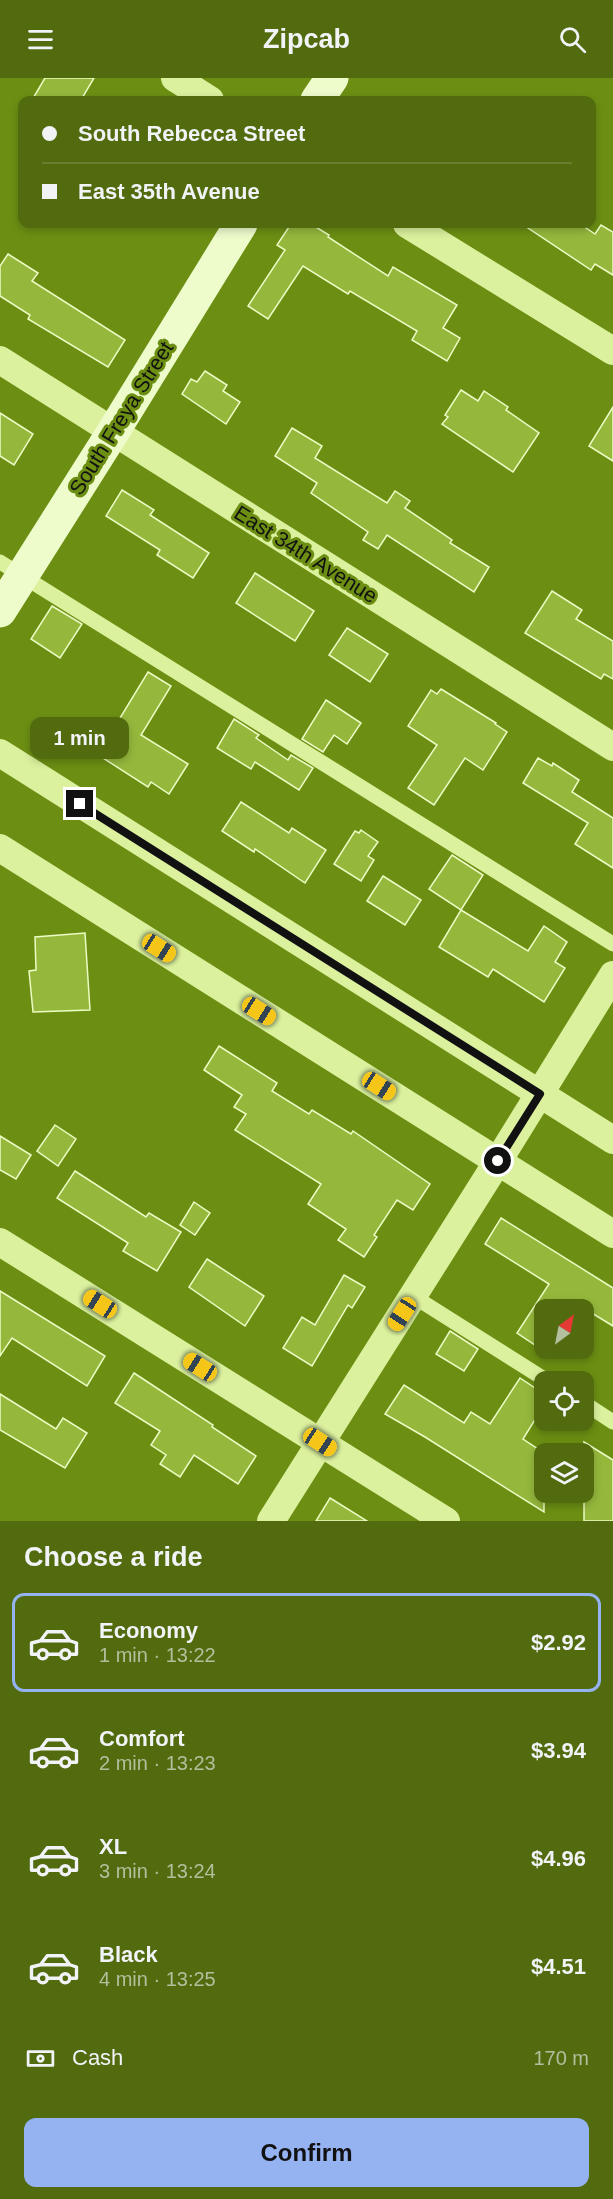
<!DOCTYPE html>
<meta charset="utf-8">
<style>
:root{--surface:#516b0e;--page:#577017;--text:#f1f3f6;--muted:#b4bf9e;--line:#677e2e;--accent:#95b2f1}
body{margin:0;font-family:Arial,sans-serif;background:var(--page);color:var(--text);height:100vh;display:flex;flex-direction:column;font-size:22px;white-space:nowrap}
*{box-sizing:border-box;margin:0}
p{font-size:20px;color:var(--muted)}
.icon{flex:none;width:33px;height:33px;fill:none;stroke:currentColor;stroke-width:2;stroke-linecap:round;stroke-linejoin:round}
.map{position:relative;height:1443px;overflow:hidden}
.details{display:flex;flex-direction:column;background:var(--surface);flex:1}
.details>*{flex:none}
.guide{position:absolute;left:18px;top:18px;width:578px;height:132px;border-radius:12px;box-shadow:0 3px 9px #0003;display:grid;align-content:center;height:132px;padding:0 24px;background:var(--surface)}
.needle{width:39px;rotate:32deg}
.tools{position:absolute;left:534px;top:1221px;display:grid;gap:12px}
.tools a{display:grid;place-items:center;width:60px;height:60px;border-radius:12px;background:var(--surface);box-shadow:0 3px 9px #0003;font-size:30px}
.end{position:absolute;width:27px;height:27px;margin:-14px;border:8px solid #111;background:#fff;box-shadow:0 0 0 3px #fff}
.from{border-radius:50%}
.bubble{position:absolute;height:42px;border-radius:12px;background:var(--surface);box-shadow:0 3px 9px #0003;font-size:20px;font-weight:800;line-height:42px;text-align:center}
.car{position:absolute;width:18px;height:36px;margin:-18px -9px;border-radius:8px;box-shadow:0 0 4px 2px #0007;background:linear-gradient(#f5c518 24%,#345 0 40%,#f5c518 0 76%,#345 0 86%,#f5c518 0)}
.guide b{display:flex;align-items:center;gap:21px;height:57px;font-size:22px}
.guide b+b{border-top:2px solid var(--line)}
.guide i{width:15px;height:15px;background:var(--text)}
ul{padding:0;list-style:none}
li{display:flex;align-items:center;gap:18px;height:99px;margin:0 12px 9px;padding:0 12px;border:3px solid transparent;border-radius:12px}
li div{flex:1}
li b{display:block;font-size:22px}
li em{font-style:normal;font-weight:800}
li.current{border-color:var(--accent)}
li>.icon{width:54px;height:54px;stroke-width:1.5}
h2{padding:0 24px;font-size:27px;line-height:72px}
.pay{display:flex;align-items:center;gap:15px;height:66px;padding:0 24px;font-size:22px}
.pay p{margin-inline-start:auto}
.action{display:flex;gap:12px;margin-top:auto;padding:12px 24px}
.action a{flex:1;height:69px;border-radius:12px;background:var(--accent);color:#111;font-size:24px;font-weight:800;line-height:69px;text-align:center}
header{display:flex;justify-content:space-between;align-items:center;height:78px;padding:0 24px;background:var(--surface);font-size:27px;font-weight:800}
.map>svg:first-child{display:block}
.building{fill:#95b83c;stroke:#edfcc5;stroke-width:1.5}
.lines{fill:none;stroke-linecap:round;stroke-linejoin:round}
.lane{stroke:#dbf19e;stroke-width:15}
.street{stroke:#dbf19e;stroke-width:28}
.secondary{stroke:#eefccc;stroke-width:33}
.route{stroke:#111;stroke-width:8}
.labels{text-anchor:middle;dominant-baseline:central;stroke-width:6;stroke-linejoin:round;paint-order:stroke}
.street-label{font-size:21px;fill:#111;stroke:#6c8f13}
</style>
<header><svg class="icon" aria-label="menu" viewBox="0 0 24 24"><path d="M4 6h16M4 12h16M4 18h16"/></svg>Zipcab<svg class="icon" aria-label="search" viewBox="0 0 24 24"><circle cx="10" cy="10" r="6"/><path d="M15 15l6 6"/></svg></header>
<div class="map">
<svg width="613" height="1443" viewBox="0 0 613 1443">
<rect width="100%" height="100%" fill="#6c8f13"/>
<g class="building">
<polygon points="45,0 94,0 81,22 32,22"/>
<polygon points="291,146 311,146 329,157 328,159 388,198 393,189 457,227 443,250 460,260 447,283 412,262 417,253 350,213 348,216 303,188 268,241 248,228 285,172 277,167"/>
<polygon points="522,146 580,146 595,156 601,147 613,154 613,197 595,186 591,192"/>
<polygon points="8,176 38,195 32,203 125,262 108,289 28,241 30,237 0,218 0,188"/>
<polygon points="205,293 227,307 223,313 240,324 226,346 182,316 191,301 197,304"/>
<polygon points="461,312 478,323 484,313 508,329 506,332 539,355 513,394 442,346 448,339 445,337"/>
<polygon points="613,329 613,383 589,368"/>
<polygon points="0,335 33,356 14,387 0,378"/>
<polygon points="292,350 322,368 315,380 387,425 395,413 410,423 405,430 452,462 450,465 489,489 474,514 387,457 378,471 363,462 368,454 311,415 317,405 275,378"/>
<polygon points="122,412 154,432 150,437 209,475 193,500 157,477 160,472 106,438"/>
<polygon points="255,495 314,533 295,563 236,525"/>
<polygon points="552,513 582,532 576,541 613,563 613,601 604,596 601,601 525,555"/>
<polygon points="52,528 82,546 60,580 31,561"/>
<polygon points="347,550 388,576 370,604 329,577"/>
<polygon points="148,594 171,608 141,657 188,686 169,716 151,704 148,709 89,671 106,645 114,650"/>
<polygon points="441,611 496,645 495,646 507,654 483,692 465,680 434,727 408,710 437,667 408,648 431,612 437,616"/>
<polygon points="326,622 361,645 347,666 334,657 323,674 302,661"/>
<polygon points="234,641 259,657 256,660 288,682 291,677 313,690 299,712 255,684 251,691 217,670"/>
<polygon points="538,680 552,688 553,685 579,702 572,714 613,740 613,790 575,766 588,745 523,705"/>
<polygon points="241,724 289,755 292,750 326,772 305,805 255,771 254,774 222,753"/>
<polygon points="361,752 378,764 368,778 374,782 361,803 334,786 355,753 359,755"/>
<polygon points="452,777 483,797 461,832 429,811"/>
<polygon points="383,798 421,822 405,847 367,823"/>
<polygon points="461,832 528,873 544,848 567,864 555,884 565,890 544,924 493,891 488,899 439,869"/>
<polygon points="85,855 90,932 33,934 29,893 36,892 35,859"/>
<polygon points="219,968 277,1005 272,1013 309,1036 312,1032 351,1056 353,1053 430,1106 413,1132 397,1122 374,1157 377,1159 364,1179 338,1162 346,1151 308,1126 321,1106 235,1052 246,1036 234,1029 242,1017 204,992"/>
<polygon points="55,1047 76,1061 58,1088 37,1073"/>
<polygon points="0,1058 31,1077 16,1101 0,1092"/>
<polygon points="75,1093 146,1139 149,1135 181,1154 157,1193 123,1173 128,1165 57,1120"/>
<polygon points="194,1124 210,1135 195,1157 180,1147"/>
<polygon points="501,1140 613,1210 613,1248 587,1232 544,1232 544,1273 517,1255 549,1206 485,1166"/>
<polygon points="207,1181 264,1218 245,1248 189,1209"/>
<polygon points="344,1197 365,1209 352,1230 348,1227 312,1288 283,1270 302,1239 315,1247"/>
<polygon points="0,1213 105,1278 87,1308 12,1260 0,1278"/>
<polygon points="450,1253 478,1271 464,1293 436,1276"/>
<polygon points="134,1295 213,1347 212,1349 256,1378 238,1406 194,1377 180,1399 160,1386 166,1377 151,1367 160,1353 115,1325"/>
<polygon points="520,1300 544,1316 544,1327 523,1361 544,1375 544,1434 425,1359 385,1336 404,1307 464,1345 471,1334 490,1346"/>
<polygon points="0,1316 56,1351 63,1340 87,1355 65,1390 0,1352"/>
<polygon points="584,1364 613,1382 613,1443 584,1443"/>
<polygon points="330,1420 367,1443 316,1443"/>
</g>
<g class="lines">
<g class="lane">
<polyline points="0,484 613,866"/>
<polyline points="413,1218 549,1304"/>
<polyline points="584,1325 613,1344"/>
</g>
<g class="street">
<polyline points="175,0 210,22"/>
<polyline points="407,146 613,273"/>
<polyline points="0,282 613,669"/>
<polyline points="0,675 613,1062"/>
<polyline points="0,770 613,1156"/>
<polyline points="0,1164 446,1443"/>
<polyline points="271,1443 498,1083 613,897"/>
</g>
<g class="secondary">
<polyline points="317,22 332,0"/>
<polyline points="0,533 113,354 241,146"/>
</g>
</g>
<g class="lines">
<polyline class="route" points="80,726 540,1016 498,1083"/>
</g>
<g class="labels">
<g class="street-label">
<text transform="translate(121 340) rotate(-58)">South Freya Street</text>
<text transform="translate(306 476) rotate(32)">East 34th Avenue</text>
</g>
</g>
</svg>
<div class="tools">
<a><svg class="needle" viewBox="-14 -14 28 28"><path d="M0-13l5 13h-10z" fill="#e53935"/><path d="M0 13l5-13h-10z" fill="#b4bf9e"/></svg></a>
<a><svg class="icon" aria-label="locate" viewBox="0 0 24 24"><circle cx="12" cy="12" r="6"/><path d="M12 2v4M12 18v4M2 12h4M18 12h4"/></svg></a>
<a><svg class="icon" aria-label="layers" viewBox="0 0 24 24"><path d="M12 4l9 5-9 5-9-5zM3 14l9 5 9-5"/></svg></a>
</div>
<i class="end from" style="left:498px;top:1083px"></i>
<i class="end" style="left:80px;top:726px"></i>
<div class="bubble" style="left:30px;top:639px;width:99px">1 min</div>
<i class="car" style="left:159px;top:870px;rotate:122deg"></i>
<i class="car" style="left:259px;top:933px;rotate:122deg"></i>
<i class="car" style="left:379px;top:1008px;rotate:122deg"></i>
<i class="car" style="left:100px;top:1226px;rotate:302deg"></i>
<i class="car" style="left:402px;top:1236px;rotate:213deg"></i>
<i class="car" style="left:200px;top:1289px;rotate:302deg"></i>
<i class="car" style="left:320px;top:1364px;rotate:123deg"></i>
<div class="guide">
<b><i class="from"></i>South Rebecca Street</b>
<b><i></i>East 35th Avenue</b>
</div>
</div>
<section class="details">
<h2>Choose a ride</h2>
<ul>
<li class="current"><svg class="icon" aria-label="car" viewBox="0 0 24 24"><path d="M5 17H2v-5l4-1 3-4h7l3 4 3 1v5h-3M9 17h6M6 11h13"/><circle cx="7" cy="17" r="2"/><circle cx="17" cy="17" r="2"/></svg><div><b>Economy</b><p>1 min · 13:22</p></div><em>$2.92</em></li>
<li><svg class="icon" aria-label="car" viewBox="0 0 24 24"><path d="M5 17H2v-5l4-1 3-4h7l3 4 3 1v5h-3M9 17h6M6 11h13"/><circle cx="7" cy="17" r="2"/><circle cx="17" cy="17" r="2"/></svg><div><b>Comfort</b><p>2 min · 13:23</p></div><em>$3.94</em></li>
<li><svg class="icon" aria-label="car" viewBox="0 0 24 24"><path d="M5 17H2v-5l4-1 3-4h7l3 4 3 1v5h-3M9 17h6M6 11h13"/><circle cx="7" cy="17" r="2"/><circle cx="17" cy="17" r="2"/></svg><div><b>XL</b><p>3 min · 13:24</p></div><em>$4.96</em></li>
<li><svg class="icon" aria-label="car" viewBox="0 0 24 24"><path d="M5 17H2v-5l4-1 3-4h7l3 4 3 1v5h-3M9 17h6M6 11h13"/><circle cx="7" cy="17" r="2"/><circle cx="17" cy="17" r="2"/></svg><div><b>Black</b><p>4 min · 13:25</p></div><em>$4.51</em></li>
</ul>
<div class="pay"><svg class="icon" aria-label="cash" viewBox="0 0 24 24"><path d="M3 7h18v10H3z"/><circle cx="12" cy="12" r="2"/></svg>Cash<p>170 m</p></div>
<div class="action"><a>Confirm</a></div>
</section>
